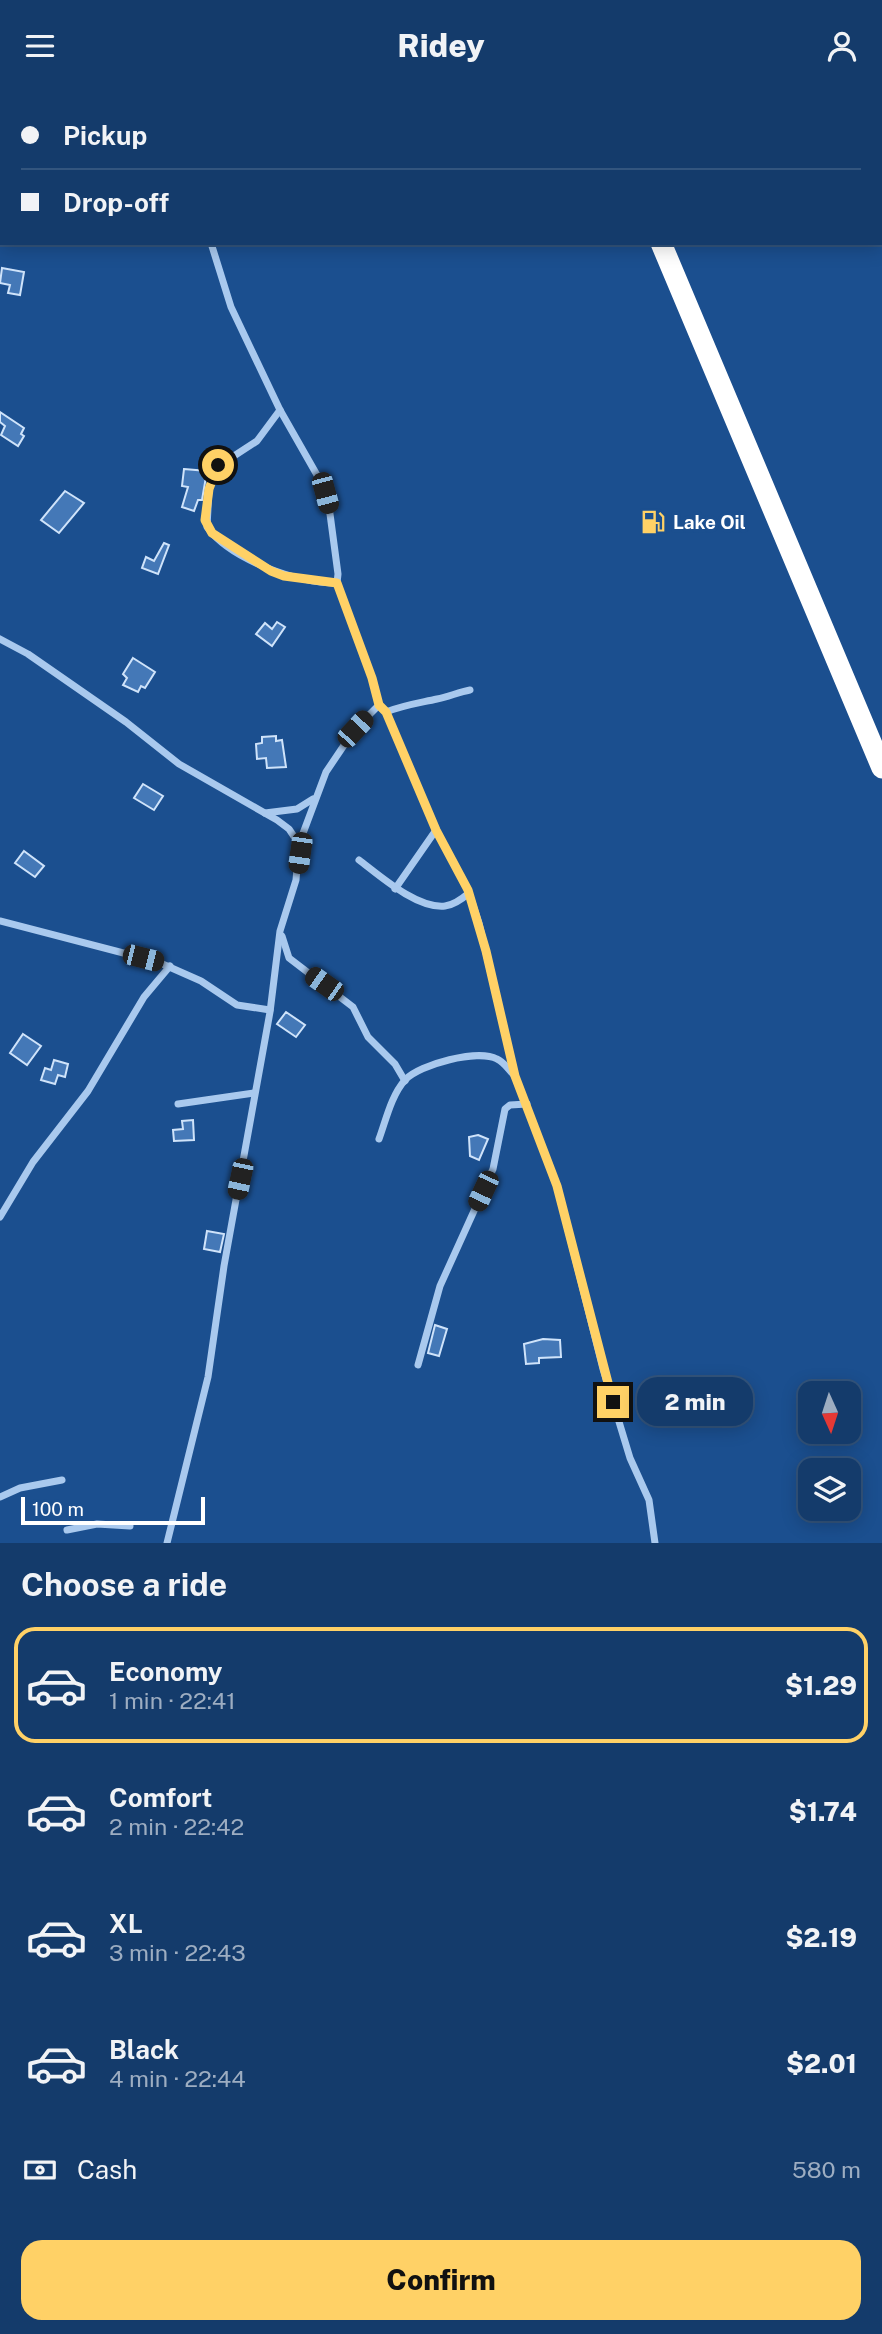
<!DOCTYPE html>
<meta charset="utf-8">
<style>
:root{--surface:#143b6b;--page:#214673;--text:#f1f3f6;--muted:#9dadc1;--line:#33557e;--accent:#ffd166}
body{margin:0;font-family:"Public Sans",sans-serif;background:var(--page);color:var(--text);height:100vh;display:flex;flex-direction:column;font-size:26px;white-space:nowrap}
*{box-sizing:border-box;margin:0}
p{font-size:23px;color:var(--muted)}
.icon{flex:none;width:38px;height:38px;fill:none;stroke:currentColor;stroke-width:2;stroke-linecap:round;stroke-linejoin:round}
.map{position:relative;height:1452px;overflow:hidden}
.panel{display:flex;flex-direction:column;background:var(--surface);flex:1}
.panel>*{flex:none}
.top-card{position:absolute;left:0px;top:0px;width:882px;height:154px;box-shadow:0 4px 18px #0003,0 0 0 2px var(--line);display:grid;align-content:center;height:154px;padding:0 21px;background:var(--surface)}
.needle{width:46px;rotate:177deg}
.tools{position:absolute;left:798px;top:1290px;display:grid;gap:14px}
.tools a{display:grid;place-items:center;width:63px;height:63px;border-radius:14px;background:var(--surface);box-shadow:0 4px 18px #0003,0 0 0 2px var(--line);font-size:35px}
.scale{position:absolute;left:21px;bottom:18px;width:184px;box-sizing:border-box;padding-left:7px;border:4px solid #fff;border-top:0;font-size:19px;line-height:24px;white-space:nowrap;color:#fff;-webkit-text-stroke:5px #1b4f8f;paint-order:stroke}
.end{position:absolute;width:32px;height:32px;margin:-16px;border:9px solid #ffd166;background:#111;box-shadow:0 0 0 4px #111}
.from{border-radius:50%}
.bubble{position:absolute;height:49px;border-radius:21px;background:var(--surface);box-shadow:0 4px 18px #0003,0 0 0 2px var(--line);font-size:23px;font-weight:800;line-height:49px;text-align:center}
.car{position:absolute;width:21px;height:42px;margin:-21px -10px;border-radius:9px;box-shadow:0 0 5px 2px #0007;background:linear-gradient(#222 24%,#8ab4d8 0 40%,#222 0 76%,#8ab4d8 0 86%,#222 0)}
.top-card b{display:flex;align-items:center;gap:24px;height:66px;font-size:26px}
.top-card b+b{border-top:2px solid var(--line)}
.top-card i{width:18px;height:18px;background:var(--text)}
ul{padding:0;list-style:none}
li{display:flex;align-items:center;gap:21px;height:116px;margin:0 14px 10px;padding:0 7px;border:4px solid transparent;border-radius:21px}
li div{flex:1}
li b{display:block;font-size:26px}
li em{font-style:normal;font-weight:800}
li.on{border-color:var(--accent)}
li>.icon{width:63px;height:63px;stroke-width:1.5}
h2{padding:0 21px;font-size:32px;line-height:84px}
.pay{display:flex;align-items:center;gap:18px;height:77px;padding:0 21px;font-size:26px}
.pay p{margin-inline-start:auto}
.cta{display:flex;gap:14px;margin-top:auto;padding:14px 21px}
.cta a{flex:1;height:80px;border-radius:21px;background:var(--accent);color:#111;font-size:28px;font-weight:800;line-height:80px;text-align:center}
header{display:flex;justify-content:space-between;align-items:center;height:91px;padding:0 21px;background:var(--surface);font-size:32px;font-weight:800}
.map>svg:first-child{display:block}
.building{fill:#4478b7;stroke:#cfe3fa;stroke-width:2}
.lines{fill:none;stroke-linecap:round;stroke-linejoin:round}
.street{stroke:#a9c9ee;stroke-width:7}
.highway{stroke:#fff;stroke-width:21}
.route{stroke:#ffd166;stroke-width:9}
.labels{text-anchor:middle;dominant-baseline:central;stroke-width:7;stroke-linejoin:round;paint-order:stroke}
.poi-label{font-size:19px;font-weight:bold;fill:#fff;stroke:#1b4f8f;text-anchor:start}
</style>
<header><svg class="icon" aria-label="menu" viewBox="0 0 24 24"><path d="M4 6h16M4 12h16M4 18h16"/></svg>Ridey<svg class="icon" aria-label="person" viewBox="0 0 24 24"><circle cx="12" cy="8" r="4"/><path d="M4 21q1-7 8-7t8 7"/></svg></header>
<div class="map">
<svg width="882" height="1452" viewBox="0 0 882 1452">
<rect width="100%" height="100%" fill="#1b4f8f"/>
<g class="building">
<polygon points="2,177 24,181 20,204 8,202 10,194 0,192"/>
<polygon points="0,321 24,337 21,343 24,345 18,355 1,344 5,335 0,331"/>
<polygon points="184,378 207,380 202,409 198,409 194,420 182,416 188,396 182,395"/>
<polygon points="65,400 84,412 59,442 41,429"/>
<polygon points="164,452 169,454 158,483 142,477 146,466 154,470"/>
<polygon points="277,531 285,536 272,555 256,543 265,532 272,538"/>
<polygon points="133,567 155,581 145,597 141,595 138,601 123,594 127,587 123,583"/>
<polygon points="276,645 276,650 282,649 286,676 267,677 266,667 257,668 256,653 262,652 262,646"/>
<polygon points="143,693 163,705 154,719 134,707"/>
<polygon points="24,760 44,775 35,786 15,772"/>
<polygon points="286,921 305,934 296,946 277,933"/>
<polygon points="23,943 41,955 27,974 10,962"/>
<polygon points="54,969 68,973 65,986 58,984 55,993 41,989 45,977 51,979"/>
<polygon points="193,1029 194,1049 174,1050 173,1039 183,1038 182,1030"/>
<polygon points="478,1044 488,1048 479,1069 470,1065 469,1046"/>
<polygon points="207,1140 224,1143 220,1161 204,1158"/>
<polygon points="435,1234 447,1238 439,1265 428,1262"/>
<polygon points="543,1248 560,1249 561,1266 539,1267 539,1272 526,1273 524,1253"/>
</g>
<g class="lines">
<g class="street">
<polyline points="153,0 154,2"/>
<polyline points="211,152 231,216 280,319 321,391 330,423 338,483 337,492 372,587 379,614 386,621 436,739 468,799 479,832 515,985 557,1095 603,1278 630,1367 649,1409 655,1452"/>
<path d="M 280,319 L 257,350 L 214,378 L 209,398 L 207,436 C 231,469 297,492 337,492"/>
<polyline points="0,548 28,563 126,631 179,673 277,729 289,738 299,753"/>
<path d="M 386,621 C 404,614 419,612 437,608 C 448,606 459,601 470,599"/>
<polyline points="265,722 297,718 313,708"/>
<path d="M 359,769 C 380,785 417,818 445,815 C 454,814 462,808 469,802"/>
<polyline points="395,798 436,739"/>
<polyline points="0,830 158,871 201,890 237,914 270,919"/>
<polyline points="282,845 289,867 353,916 368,946 395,973 405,990"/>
<polyline points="178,1013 254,1002"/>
<path d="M 379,1048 C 386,1029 391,1005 405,989 C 420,973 478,958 497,968 C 504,971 508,978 513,983"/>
<polyline points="0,1126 33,1071 88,1000 144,906 170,875"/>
<polyline points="418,1274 440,1195 493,1078 505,1018 510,1014 527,1013"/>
<polyline points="0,1406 20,1397 62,1389"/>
<polyline points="67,1439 97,1433 130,1435"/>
<polyline points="167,1452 208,1286 224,1175 270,921 280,840 296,789 299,753 326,681 355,638 379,614"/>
</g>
<g class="highway">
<polyline points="596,0 597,2"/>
<polyline points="661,152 882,677"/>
</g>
</g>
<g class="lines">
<polyline class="route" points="218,374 209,398 205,429 212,442 271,480 284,485 337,492 372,587 379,614 386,621 436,739 468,799 486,860 515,985 557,1095 613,1311"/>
</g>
<defs>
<g id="fuel-bare" transform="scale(1.89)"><path d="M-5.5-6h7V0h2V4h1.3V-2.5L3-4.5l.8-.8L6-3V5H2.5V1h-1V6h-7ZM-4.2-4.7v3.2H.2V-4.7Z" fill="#ffd166" stroke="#1b4f8f" stroke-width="2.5" paint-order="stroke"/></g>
</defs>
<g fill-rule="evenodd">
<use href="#fuel-bare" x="653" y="431"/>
</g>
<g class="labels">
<g class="poi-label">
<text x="673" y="431">Lake Oil</text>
</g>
</g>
</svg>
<div class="tools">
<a><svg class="needle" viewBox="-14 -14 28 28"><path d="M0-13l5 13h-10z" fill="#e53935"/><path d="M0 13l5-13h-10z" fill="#9dadc1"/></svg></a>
<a><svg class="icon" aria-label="layers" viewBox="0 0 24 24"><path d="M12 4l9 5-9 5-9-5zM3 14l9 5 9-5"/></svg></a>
</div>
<div class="scale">100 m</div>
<i class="end from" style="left:218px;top:374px"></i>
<i class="end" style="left:613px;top:1311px"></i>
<div class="bubble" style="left:637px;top:1286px;width:116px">2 min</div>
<i class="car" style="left:325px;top:402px;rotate:165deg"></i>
<i class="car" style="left:355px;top:638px;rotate:43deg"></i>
<i class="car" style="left:300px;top:762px;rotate:188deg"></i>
<i class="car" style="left:143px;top:867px;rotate:104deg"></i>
<i class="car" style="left:324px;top:893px;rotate:305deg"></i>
<i class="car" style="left:240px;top:1088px;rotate:192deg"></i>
<i class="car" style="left:483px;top:1100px;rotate:205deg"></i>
<div class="top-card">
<b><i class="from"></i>Pickup</b>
<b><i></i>Drop-off</b>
</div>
</div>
<section class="panel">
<h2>Choose a ride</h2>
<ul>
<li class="on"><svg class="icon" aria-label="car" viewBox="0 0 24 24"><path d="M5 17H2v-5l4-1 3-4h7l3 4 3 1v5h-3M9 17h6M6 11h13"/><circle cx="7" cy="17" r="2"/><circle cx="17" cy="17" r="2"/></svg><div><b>Economy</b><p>1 min · 22:41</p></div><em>$1.29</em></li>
<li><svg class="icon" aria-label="car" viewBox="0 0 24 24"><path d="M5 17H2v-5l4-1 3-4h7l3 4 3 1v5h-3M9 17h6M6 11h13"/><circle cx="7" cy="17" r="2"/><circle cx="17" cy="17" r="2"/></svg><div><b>Comfort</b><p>2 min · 22:42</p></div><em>$1.74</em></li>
<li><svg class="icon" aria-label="car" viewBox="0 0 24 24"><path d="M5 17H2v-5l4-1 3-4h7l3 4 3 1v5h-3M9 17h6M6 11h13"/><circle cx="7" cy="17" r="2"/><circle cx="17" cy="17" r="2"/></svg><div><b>XL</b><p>3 min · 22:43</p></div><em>$2.19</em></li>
<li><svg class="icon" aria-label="car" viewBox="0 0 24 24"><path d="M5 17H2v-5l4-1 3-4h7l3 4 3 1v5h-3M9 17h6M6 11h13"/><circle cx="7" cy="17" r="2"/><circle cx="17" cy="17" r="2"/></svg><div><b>Black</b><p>4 min · 22:44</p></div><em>$2.01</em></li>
</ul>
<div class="pay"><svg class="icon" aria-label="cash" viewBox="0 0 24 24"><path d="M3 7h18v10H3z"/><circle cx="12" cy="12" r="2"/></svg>Cash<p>580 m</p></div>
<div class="cta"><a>Confirm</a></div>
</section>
